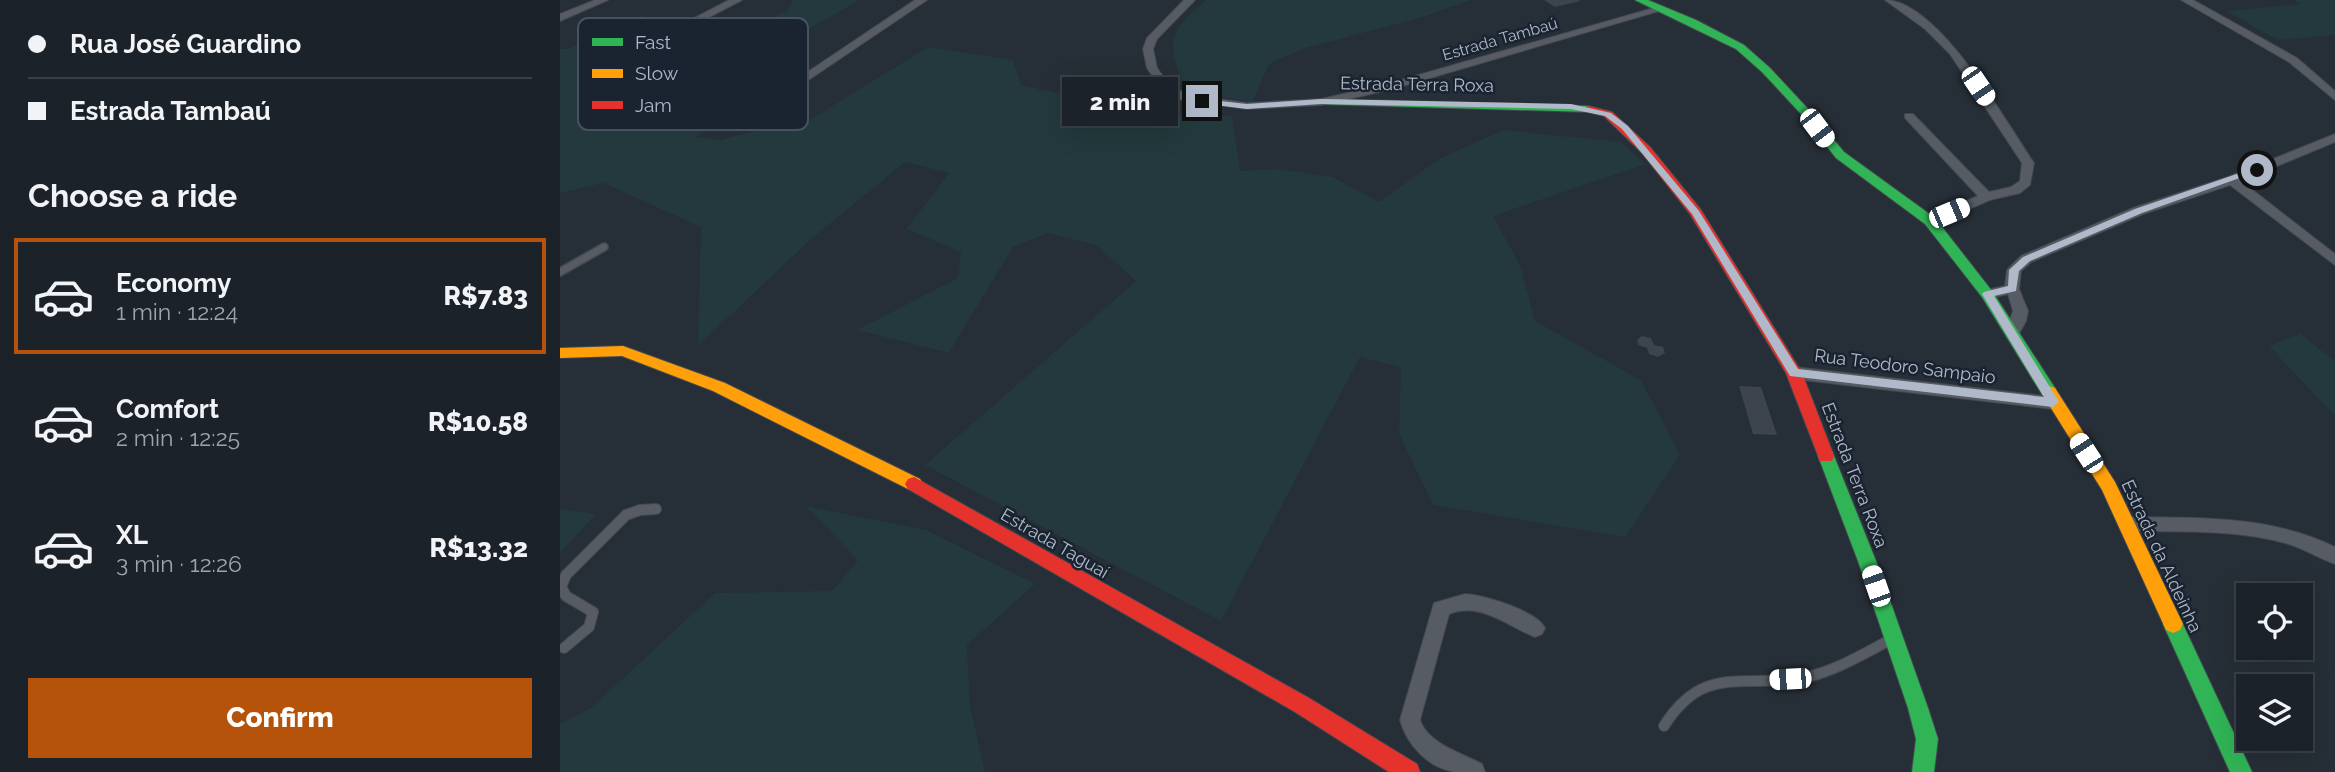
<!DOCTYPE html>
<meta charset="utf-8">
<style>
:root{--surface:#1c2229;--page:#252a31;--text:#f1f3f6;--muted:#a0a4a8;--line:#3a3f46;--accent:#b45309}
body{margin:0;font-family:Raleway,sans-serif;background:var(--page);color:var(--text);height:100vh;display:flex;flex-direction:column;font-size:26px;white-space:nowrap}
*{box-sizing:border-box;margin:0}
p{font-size:23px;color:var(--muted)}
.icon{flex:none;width:38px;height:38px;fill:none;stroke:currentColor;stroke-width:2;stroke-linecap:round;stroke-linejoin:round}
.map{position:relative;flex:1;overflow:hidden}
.details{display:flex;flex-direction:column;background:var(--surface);width:560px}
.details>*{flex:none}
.hud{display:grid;align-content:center;height:154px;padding:0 28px;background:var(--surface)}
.buttons{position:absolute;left:1676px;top:583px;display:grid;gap:14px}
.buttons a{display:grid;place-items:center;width:77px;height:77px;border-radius:0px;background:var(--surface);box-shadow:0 7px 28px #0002,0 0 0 2px var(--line);font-size:35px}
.end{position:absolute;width:32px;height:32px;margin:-16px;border:9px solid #b0b9c9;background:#111;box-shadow:0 0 0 4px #111}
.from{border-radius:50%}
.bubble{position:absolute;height:49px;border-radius:0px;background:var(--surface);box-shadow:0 7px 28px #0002,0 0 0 2px var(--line);font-size:23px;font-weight:800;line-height:49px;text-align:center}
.car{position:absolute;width:21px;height:42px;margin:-21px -10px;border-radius:9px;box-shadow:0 0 5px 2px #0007;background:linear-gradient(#fff 24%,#345 0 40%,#fff 0 76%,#345 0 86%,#fff 0)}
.hud b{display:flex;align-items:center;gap:24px;height:66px;font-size:26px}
.hud b+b{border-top:2px solid var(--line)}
.hud i{width:18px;height:18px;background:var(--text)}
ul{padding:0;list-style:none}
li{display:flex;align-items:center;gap:21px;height:116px;margin:0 14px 10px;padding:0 14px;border:4px solid transparent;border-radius:0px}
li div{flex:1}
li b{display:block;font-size:26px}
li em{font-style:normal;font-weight:800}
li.active{border-color:var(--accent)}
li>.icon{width:63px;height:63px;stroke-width:1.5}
h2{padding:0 28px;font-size:32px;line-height:84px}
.button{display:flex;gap:14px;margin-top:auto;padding:14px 28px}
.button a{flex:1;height:80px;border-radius:0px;background:var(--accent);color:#fff;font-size:28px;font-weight:800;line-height:80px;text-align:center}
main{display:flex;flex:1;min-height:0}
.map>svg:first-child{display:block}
.green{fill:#23393d}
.building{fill:#3e444d}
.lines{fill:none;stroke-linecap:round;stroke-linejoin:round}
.lane-far1-casing{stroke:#43484f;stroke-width:10}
.lane-casing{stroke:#43484f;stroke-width:12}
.street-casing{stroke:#43484f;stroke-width:2}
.fast-casing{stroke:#43484f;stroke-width:2}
.slow-casing{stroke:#43484f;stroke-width:2}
.jam-casing{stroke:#43484f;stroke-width:2}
.lane-far1{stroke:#575c64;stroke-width:7}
.lane{stroke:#575c64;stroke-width:10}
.street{fill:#575c64;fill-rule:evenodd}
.fast{fill:#30b455;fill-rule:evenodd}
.slow{fill:#ff9f0a;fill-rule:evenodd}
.jam{fill:#e5322d;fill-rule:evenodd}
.route{fill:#b0b9c9}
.labels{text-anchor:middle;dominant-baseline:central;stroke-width:5;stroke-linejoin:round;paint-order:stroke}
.far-street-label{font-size:16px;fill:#b0b9c9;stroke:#1a2431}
.street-label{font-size:18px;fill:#b0b9c9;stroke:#1a2431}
.key{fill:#1a2431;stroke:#47515f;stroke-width:2}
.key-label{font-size:19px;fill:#b0b9c9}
</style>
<main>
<section class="details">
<div class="hud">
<b><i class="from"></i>Rua José Guardino</b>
<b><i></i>Estrada Tambaú</b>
</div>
<h2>Choose a ride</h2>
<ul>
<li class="active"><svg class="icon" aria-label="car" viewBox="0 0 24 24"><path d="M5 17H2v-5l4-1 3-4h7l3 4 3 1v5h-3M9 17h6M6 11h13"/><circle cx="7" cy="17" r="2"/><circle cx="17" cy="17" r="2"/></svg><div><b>Economy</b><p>1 min · 12:24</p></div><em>R$7.83</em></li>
<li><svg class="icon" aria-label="car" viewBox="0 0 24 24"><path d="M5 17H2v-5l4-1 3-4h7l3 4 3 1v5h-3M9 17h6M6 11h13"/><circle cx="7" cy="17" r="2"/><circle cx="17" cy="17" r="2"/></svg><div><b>Comfort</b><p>2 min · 12:25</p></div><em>R$10.58</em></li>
<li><svg class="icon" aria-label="car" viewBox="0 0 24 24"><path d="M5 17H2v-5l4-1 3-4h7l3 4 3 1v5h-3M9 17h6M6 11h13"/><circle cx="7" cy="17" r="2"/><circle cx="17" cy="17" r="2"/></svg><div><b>XL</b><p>3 min · 12:26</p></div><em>R$13.32</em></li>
</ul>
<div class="button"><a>Confirm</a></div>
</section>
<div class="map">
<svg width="1775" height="772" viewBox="0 0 1775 772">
<rect width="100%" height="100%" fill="#262e37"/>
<g class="green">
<polygon points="233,0 299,0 242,33 212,43 123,91 174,109 136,137 161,140 213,126 248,121 368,47 453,60 461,85 600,115 672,116 680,171 717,169 773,177 819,202 879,159 943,130 1061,142 1086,164 933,216 961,267 975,321 1081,380 1120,455 1065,537 873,505 839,434 841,367 800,357 661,621 365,465 576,281 536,245 488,233 453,247 389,353 297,330 398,278 401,252 346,229 389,173 345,162 249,241 138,346 141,227 43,183 0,193 0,49 7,49 81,15 101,24 66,43 113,70 198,22 226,12"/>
<path d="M 646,0 L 911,0 L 863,17 L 742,49 L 709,64 L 692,102 L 625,91 C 608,41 605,35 646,0 Z"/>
<polygon points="1733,0 1775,0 1775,35 1718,40 1666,11 1741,4"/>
<polygon points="1740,334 1775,361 1775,416 1709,346"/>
<polygon points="245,506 366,530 475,584 407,645 410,706 425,772 0,772 0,724 32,707 155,593 272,591 298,560"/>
<polygon points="0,509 36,514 0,553"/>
</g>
<g class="building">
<polygon points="984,0 1019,0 1020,1 995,7"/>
<polygon points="1082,336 1091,338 1094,345 1103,347 1105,353 1098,357 1089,354 1087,348 1078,345 1077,340"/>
<polygon points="1179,386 1201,387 1217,435 1193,434"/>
</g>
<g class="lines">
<g class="lane-far1-casing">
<polyline id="lane-far1" points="0,272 44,247"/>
</g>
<g class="lane-casing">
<g id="lane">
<polyline points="4,648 29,627 33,612 6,596 1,587 6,575 66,515 80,510 96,509"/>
<path d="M 1104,726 C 1145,661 1186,690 1247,677 C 1277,670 1303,654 1330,640"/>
</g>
</g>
<g class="street-casing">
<g id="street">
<polygon points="35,0 48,0 0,21 0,14"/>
<polygon points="169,0 182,0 111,37 102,35"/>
<polygon points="355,0 367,0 189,120 181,120 179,118"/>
<polygon points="624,0 635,0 597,39 593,49 597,68 610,86 629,95 687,103 761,99 827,84 1097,7 1106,9 829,90 761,105 687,109 622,100 602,90 587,68 583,49 587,38"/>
<path d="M 1325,0 C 1378,0 1446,122 1474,163 L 1470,185 L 1460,193 L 1430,200 L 1375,224 L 1365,224 L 1365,218 L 1418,196 L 1345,118 L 1345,114 L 1353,114 L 1429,192 L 1451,187 L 1460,181 L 1462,163 L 1390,54 L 1365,29 Z"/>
<polygon points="1621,0 1633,0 1737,58 1775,91 1775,100 1729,62"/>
<polygon points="1775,134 1775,142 1681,181 1775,254 1775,265 1670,185 1583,214 1471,262 1461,271 1459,289 1468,311 1466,321 1457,337 1447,337 1445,333 1453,311 1448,294 1427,299 1420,294 1422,291 1445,286 1447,270 1461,256 1573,208 1668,177"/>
<polygon points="1234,367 1493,397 1501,403 1493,409 1234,379 1226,373"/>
<path d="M 1567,517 C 1639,518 1709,515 1775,547 L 1775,564 C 1758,558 1743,548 1725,543 C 1674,529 1619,532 1567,531 L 1561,529 L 1558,524 L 1561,519 Z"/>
<path d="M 905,594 C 924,595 977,611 985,628 L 982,634 L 975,637 C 947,626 920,601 889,614 L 860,720 C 868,744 902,753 922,764 L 925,772 C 915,772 905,772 896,772 C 869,769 847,745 840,720 L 874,603 Z"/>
</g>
</g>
<g class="fast-casing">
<g id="fast">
<polygon points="1075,0 1088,0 1136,20 1184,45 1210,68 1250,111 1284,152 1375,218 1432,291 1495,388 1497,392 1495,396 1483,396 1422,297 1365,224 1276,158 1242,115 1202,72 1176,49"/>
<polygon points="761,99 1028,106 1034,109 1028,112 757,104 757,100"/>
<polygon points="1266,450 1272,451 1316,561 1368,708 1378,739 1374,772 1352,772 1356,739 1348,708 1298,561 1258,456 1260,451"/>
<polygon points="1613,615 1620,618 1692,772 1670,772 1603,624 1606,618"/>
</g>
</g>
<g class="slow-casing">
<g id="slow">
<polygon points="63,346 165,383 360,479 363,484 360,489 354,491 348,489 153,391 62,356 0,358 0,348"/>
<polygon points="1489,386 1495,388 1555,482 1623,624 1620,630 1613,633 1606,630 1542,490 1481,392"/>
</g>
</g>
<g class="jam-casing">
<g id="jam">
<polygon points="1028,106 1052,112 1090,147 1141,210 1242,373 1274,456 1272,461 1260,461 1226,373 1130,214 1082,153 1044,116 1024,111 1022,109"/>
<polygon points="354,477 749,698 857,764 860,772 829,772 735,712 348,489 345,484 348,479"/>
</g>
</g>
<use href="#lane-far1" class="lane-far1"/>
<use href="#lane" class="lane"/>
<use href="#street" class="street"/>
<use href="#fast" class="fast"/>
<use href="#slow" class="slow"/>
<use href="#jam" class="jam"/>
</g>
<polygon class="route" points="642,99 687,104 761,99 1011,104 1051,113 1068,126 1139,211 1238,369 1484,397 1422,294 1424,292 1448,286 1449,270 1463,257 1575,209 1694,168 1702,170 1582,213 1470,261 1459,271 1456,291 1434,296 1499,402 1493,407 1230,376 1132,214 1062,129 1045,116 1011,109 761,104 687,109 639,103"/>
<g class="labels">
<g class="far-street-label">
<text transform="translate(940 39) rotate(-16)">Estrada Tambaú</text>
</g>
<g class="street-label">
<text transform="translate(857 84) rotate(1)">Estrada Terra Roxa</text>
<text transform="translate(1345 366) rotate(7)">Rua Teodoro Sampaio</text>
<text transform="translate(1295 475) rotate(69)">Estrada Terra Roxa</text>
<text transform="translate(495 543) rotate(30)">Estrada Taguaí</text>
<text transform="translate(1602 556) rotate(65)">Estrada da Aldeinha</text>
</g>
</g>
<rect x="18" y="18" width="230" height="112" rx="10" class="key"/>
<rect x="32" y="38" width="31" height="8" fill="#30b455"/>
<rect x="32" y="69" width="31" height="9" fill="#ff9f0a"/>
<rect x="32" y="101" width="31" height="8" fill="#e5322d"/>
<g class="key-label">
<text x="75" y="49">Fast</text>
<text x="75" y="80">Slow</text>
<text x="75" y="112">Jam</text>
</g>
</svg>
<div class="buttons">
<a><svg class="icon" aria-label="locate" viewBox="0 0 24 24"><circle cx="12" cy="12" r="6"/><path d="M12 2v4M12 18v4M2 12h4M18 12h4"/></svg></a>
<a><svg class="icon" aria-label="layers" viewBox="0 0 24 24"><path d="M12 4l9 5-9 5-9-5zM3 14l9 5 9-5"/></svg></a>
</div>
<i class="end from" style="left:1697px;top:170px"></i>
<i class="end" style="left:642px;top:101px"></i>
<div class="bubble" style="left:502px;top:77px;width:116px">2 min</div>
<i class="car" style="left:1418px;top:86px;rotate:146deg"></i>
<i class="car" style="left:1257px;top:128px;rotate:143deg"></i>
<i class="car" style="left:1389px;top:213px;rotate:67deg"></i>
<i class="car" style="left:1526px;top:453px;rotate:327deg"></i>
<i class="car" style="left:1316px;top:586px;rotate:341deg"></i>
<i class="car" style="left:1230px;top:679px;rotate:267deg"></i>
</div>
</main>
